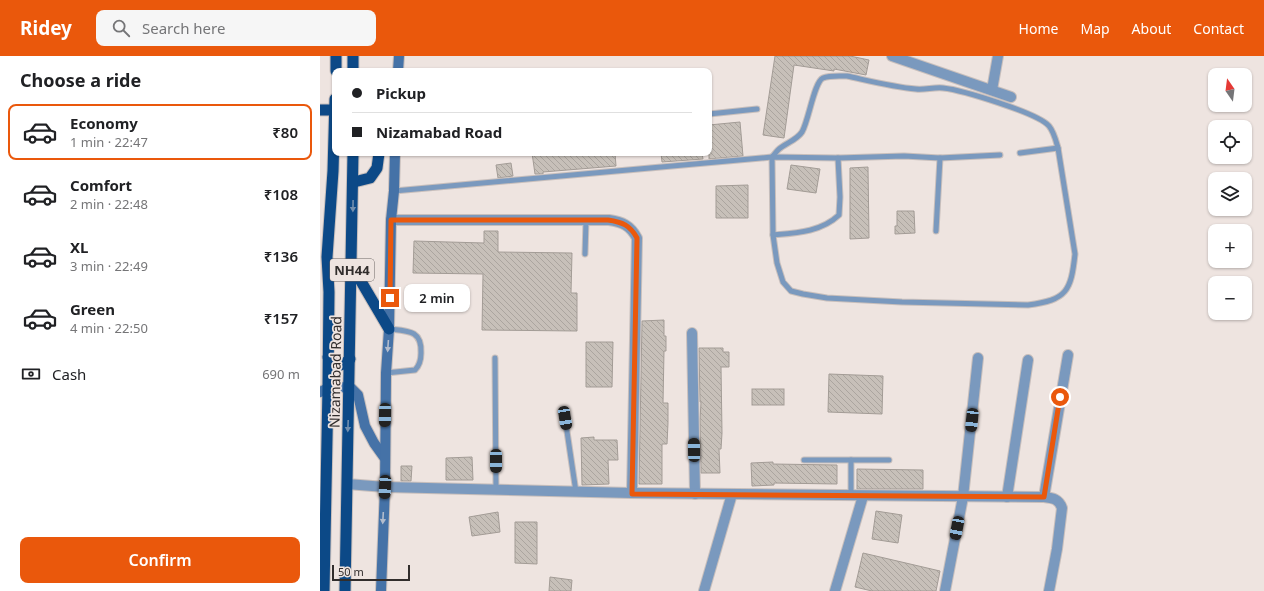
<!DOCTYPE html>
<meta charset="utf-8">
<style>
:root{--surface:#fff;--page:#f6f6f6;--text:#202124;--muted:#757577;--line:#e0e0e0;--accent:#ea580c}
body{margin:0;font-family:"Noto Sans",sans-serif;background:var(--page);color:var(--text);height:100vh;display:flex;flex-direction:column;font-size:15px;white-space:nowrap}
*{box-sizing:border-box;margin:0}
p{font-size:13px;color:var(--muted)}
.icon{flex:none;width:22px;height:22px;fill:none;stroke:currentColor;stroke-width:2;stroke-linecap:round;stroke-linejoin:round}
.map{position:relative;flex:1;overflow:hidden}
.sheet{display:flex;flex-direction:column;background:var(--surface);width:320px}
.sheet>*{flex:none}
.guide{position:absolute;left:12px;top:12px;width:380px;height:88px;border-radius:8px;box-shadow:0 1px 3px #0004;display:grid;align-content:center;height:88px;padding:0 20px;background:var(--surface)}
.needle{width:26px;rotate:346deg}
.buttons{position:absolute;left:888px;top:12px;display:grid;gap:8px}
.buttons a{display:grid;place-items:center;width:44px;height:44px;border-radius:8px;background:var(--surface);box-shadow:0 1px 3px #0004;font-size:20px}
.scale{position:absolute;left:12px;bottom:10px;width:78px;box-sizing:border-box;padding-left:4px;border:2px solid #312d2c;border-top:0;font-size:11px;line-height:14px;white-space:nowrap;color:#312d2c;-webkit-text-stroke:3px #eee4e0;paint-order:stroke}
.end{position:absolute;width:18px;height:18px;margin:-9px;border:5px solid #ea580c;background:#fff;box-shadow:0 0 0 2px #fff}
.from{border-radius:50%}
.bubble{position:absolute;height:28px;border-radius:8px;background:var(--surface);box-shadow:0 1px 3px #0004;font-size:13px;font-weight:600;line-height:28px;text-align:center}
.car{position:absolute;width:12px;height:24px;margin:-12px -6px;border-radius:5px;box-shadow:0 0 3px 1px #0007;background:linear-gradient(#222 24%,#8ab4d8 0 40%,#222 0 76%,#8ab4d8 0 86%,#222 0)}
.guide b{display:flex;align-items:center;gap:14px;height:38px;font-size:15px}
.guide b+b{border-top:1px solid var(--line)}
.guide i{width:10px;height:10px;background:var(--text)}
ul{padding:0;list-style:none}
li{display:flex;align-items:center;gap:12px;height:56px;margin:0 8px 6px;padding:0 12px;border:2px solid transparent;border-radius:8px}
li div{flex:1}
li b{display:block;font-size:15px}
li em{font-style:normal;font-weight:600}
li.on{border-color:var(--accent)}
li>.icon{width:36px;height:36px;stroke-width:1.5}
h2{padding:0 20px;font-size:18px;line-height:48px}
.pay{display:flex;align-items:center;gap:10px;height:44px;padding:0 20px;font-size:15px}
.pay p{margin-inline-start:auto}
.action{display:flex;gap:8px;margin-top:auto;padding:8px 20px}
.action a{flex:1;height:46px;border-radius:8px;background:var(--accent);color:#fff;font-size:16px;font-weight:600;line-height:46px;text-align:center}
header{display:flex;align-items:center;gap:24px;box-sizing:border-box;height:56px;padding:0 20px;background:var(--accent);color:#fff}
header strong{font-size:19px}
nav{display:flex;gap:22px;margin-inline-start:auto;font-size:14px}
.search{width:280px;height:36px;background:var(--page);display:flex;align-items:center;gap:10px;box-sizing:border-box;padding:0 14px;border-radius:8px;color:var(--muted);font-size:15px}
main{display:flex;flex:1;min-height:0}
.map>svg:first-child{display:block}
.building{fill:url(#building-back-hatch);stroke:#a39c96}
.lines{fill:none;stroke-linecap:round;stroke-linejoin:round}
.service-casing{stroke:#c8bfbc;stroke-width:7}
.minor-casing{stroke:#c8bfbc;stroke-width:12}
.secondary-casing{stroke:#c8bfbc;stroke-width:12}
.trunk-casing{stroke:#c8bfbc;stroke-width:13}
.service{stroke:#7a99be;stroke-width:5}
.minor{stroke:#7a99be;stroke-width:10}
.secondary{stroke:#4572a7;stroke-width:10}
.trunk{stroke:#0c4987;stroke-width:11}
.oneway{fill:#728faf}
.oneway2{fill:#b3bccc}
.route{stroke:#ea580c;stroke-width:5}
.labels{text-anchor:middle;dominant-baseline:central;stroke-width:3.5;stroke-linejoin:round;paint-order:stroke}
.shield{fill:#eee4e0;stroke:#6a6462;stroke-width:1}
.shield-label{font-size:13px;font-weight:bold;fill:#312d2c}
.street-label{font-size:14px;fill:#312d2c;stroke:#eee4e0}
</style>
<header>
<strong>Ridey</strong>
<div class="search"><svg class="icon" aria-label="search" viewBox="0 0 24 24"><circle cx="10" cy="10" r="6"/><path d="M15 15l6 6"/></svg>Search here</div>
<nav><a>Home</a><a>Map</a><a>About</a><a>Contact</a></nav>
</header>
<main>
<section class="sheet">
<h2>Choose a ride</h2>
<ul>
<li class="on"><svg class="icon" aria-label="car" viewBox="0 0 24 24"><path d="M5 17H2v-5l4-1 3-4h7l3 4 3 1v5h-3M9 17h6M6 11h13"/><circle cx="7" cy="17" r="2"/><circle cx="17" cy="17" r="2"/></svg><div><b>Economy</b><p>1 min · 22:47</p></div><em>₹80</em></li>
<li><svg class="icon" aria-label="car" viewBox="0 0 24 24"><path d="M5 17H2v-5l4-1 3-4h7l3 4 3 1v5h-3M9 17h6M6 11h13"/><circle cx="7" cy="17" r="2"/><circle cx="17" cy="17" r="2"/></svg><div><b>Comfort</b><p>2 min · 22:48</p></div><em>₹108</em></li>
<li><svg class="icon" aria-label="car" viewBox="0 0 24 24"><path d="M5 17H2v-5l4-1 3-4h7l3 4 3 1v5h-3M9 17h6M6 11h13"/><circle cx="7" cy="17" r="2"/><circle cx="17" cy="17" r="2"/></svg><div><b>XL</b><p>3 min · 22:49</p></div><em>₹136</em></li>
<li><svg class="icon" aria-label="car" viewBox="0 0 24 24"><path d="M5 17H2v-5l4-1 3-4h7l3 4 3 1v5h-3M9 17h6M6 11h13"/><circle cx="7" cy="17" r="2"/><circle cx="17" cy="17" r="2"/></svg><div><b>Green</b><p>4 min · 22:50</p></div><em>₹157</em></li>
</ul>
<div class="pay"><svg class="icon" aria-label="cash" viewBox="0 0 24 24"><path d="M3 7h18v10H3z"/><circle cx="12" cy="12" r="2"/></svg>Cash<p>690 m</p></div>
<div class="action"><a>Confirm</a></div>
</section>
<div class="map">
<svg width="944" height="535" viewBox="0 0 944 535">
<defs>
<pattern id="building-back-hatch" width="6" height="6" patternUnits="userSpaceOnUse"><rect width="6" height="6" fill="#c7c0b9"/><path d="M-1 5l2 2M0 0l6 6M5-1l2 2" fill="none" stroke="#aba59f"/></pattern>
</defs>
<rect width="100%" height="100%" fill="#eee4e0"/>
<g class="building">
<polygon points="455,0 530,0 549,4 546,19 514,13 514,15 474,9 464,82 443,79"/>
<polygon points="420,66 423,100 389,103 389,69"/>
<polygon points="212,97 295,97 296,110 223,116 223,118 215,118"/>
<polygon points="341,97 382,97 383,103 342,106"/>
<polygon points="191,107 193,120 178,122 176,109"/>
<polygon points="471,109 500,113 496,137 467,133"/>
<polygon points="548,111 549,182 530,183 530,112"/>
<polygon points="428,129 428,162 396,162 396,130"/>
<polygon points="577,155 594,155 595,177 575,178 575,170 577,170"/>
<polygon points="164,175 178,175 178,196 252,197 251,237 257,237 257,275 162,274 163,218 93,217 94,185 164,187"/>
<polygon points="344,264 344,280 346,280 346,295 344,295 343,347 348,347 348,367 347,388 342,388 342,428 319,428 322,265"/>
<polygon points="266,286 293,286 292,331 266,331"/>
<polygon points="379,292 403,292 403,296 409,296 409,311 401,311 402,377 401,393 399,393 400,417 381,417 380,364 381,346 380,346"/>
<polygon points="509,318 563,320 562,358 508,356"/>
<rect x="432" y="333" width="32" height="16"/>
<polygon points="274,381 274,384 297,384 298,404 288,404 289,428 262,429 261,382"/>
<polygon points="152,401 153,424 126,424 126,402"/>
<polygon points="453,406 453,408 517,409 517,428 454,427 454,429 432,430 431,407"/>
<polygon points="81,410 92,410 91,425 81,425"/>
<polygon points="537,413 603,414 603,433 537,433"/>
<polygon points="556,455 582,459 578,487 552,483"/>
<polygon points="178,456 180,476 152,480 149,461"/>
<polygon points="195,466 217,466 217,508 195,507"/>
<polygon points="543,497 620,515 616,535 552,535 535,531"/>
<polygon points="230,521 252,524 251,535 229,535"/>
</g>
<g class="lines">
<g class="service-casing">
<g id="service">
<path d="M 527,20 C 550,25 573,31 596,33 C 605,34 614,31 623,32 C 642,34 718,57 729,70 C 734,76 736,85 738,92 L 755,198 C 751,235 747,244 708,249 L 582,246 L 507,242 L 483,238 L 471,235 L 463,226 L 457,207 L 453,179 L 452,101 C 454,99 456,96 458,94 C 465,87 476,85 482,76 C 489,64 494,26 503,22 C 510,19 520,20 527,20 Z"/>
<polyline points="389,58 437,53"/>
<polyline points="700,97 738,92"/>
<polyline points="74,135 452,101 518,102 584,100 620,102 680,99"/>
<polyline points="616,175 620,102"/>
<path d="M 453,179 C 476,177 501,176 519,159 L 520,141 L 518,102"/>
<polyline points="265,198 266,165"/>
<polyline points="175,302 176,434"/>
<path d="M 66,317 L 95,314 C 100,309 101,304 101,297 C 102,274 88,275 69,273"/>
<polyline points="245,362 256,436"/>
<polyline points="484,404 569,404"/>
<polyline points="531,404 531,440"/>
</g>
</g>
<g class="minor-casing">
<g id="minor">
<polyline points="572,0 691,41"/>
<polyline points="672,34 678,0"/>
<path d="M 71,164 L 289,164 C 302,166 310,169 317,182 L 312,437"/>
<polyline points="372,277 375,438"/>
<path d="M 27,428 L 65,431 L 312,437 L 724,441 C 733,442 739,443 742,452 L 737,493 L 729,535"/>
<polyline points="687,441 708,304"/>
<polyline points="724,441 748,299"/>
<polyline points="384,535 412,438"/>
<polyline points="515,535 543,440"/>
<polyline points="625,535 643,441 658,302"/>
</g>
</g>
<g class="secondary-casing">
<g id="secondary">
<polyline points="78,15 79,0"/>
<polyline points="0,336 8,332 30,331 38,339 45,370 54,387 64,401"/>
<polyline points="61,535 65,431 66,317 69,273 71,164 74,135 75,97"/>
</g>
</g>
<g class="trunk-casing">
<g id="trunk">
<polyline points="16,0 16,15"/>
<polyline points="33,0 33,15"/>
<polyline points="0,54 15,54"/>
<polyline points="34,126 50,122 57,112 59,97"/>
<polyline points="32,210 69,273"/>
<path d="M 8,301 L 15,309 C 22,310 25,307 30,303"/>
<polyline points="4,535 8,332 9,236 7,201 13,115 15,43"/>
<polyline points="25,535 33,97"/>
</g>
</g>
<use href="#service" class="service"/>
<use href="#minor" class="minor"/>
<use href="#secondary" class="secondary"/>
<use href="#trunk" class="trunk"/>
</g>
<defs><path id="oneway-solid" d="M-6-.8H1V-3.2L6.5 0L1 3.2V.8H-6Z"/></defs>
<g class="oneway">
<use href="#oneway-solid" transform="translate(33 150) rotate(91)"/>
<use href="#oneway-solid" transform="translate(28 370) rotate(92)"/>
</g>
<g class="oneway2">
<use href="#oneway-solid" transform="translate(68 290) rotate(94)"/>
<use href="#oneway-solid" transform="translate(63 462) rotate(93)"/>
</g>
<g class="lines">
<path class="route" d="M 70,242 L 71,164 L 288,164 C 302,166 310,169 317,182 L 312,438 L 724,441 L 740,341"/>
</g>
<g class="labels">
<rect class="shield" x="10" y="203" width="44" height="22" rx="3"/>
<g class="shield-label">
<text x="32" y="214">NH44</text>
</g>
<g class="street-label">
<text transform="translate(15 316) rotate(-89)">Nizamabad Road</text>
</g>
</g>
</svg>
<div class="buttons">
<a><svg class="needle" viewBox="-14 -14 28 28"><path d="M0-13l5 13h-10z" fill="#e53935"/><path d="M0 13l5-13h-10z" fill="#757577"/></svg></a>
<a><svg class="icon" aria-label="locate" viewBox="0 0 24 24"><circle cx="12" cy="12" r="6"/><path d="M12 2v4M12 18v4M2 12h4M18 12h4"/></svg></a>
<a><svg class="icon" aria-label="layers" viewBox="0 0 24 24"><path d="M12 4l9 5-9 5-9-5zM3 14l9 5 9-5"/></svg></a>
<a>+</a>
<a>−</a>
</div>
<div class="scale">50 m</div>
<i class="end from" style="left:740px;top:341px"></i>
<i class="end" style="left:70px;top:242px"></i>
<div class="bubble" style="left:84px;top:228px;width:66px">2 min</div>
<i class="car" style="left:65px;top:359px;rotate:181deg"></i>
<i class="car" style="left:245px;top:362px;rotate:171deg"></i>
<i class="car" style="left:652px;top:364px;rotate:186deg"></i>
<i class="car" style="left:374px;top:394px;rotate:359deg"></i>
<i class="car" style="left:176px;top:405px;rotate:180deg"></i>
<i class="car" style="left:65px;top:431px;rotate:183deg"></i>
<i class="car" style="left:637px;top:472px;rotate:191deg"></i>
<div class="guide">
<b><i class="from"></i>Pickup</b>
<b><i></i>Nizamabad Road</b>
</div>
</div>
</main>
